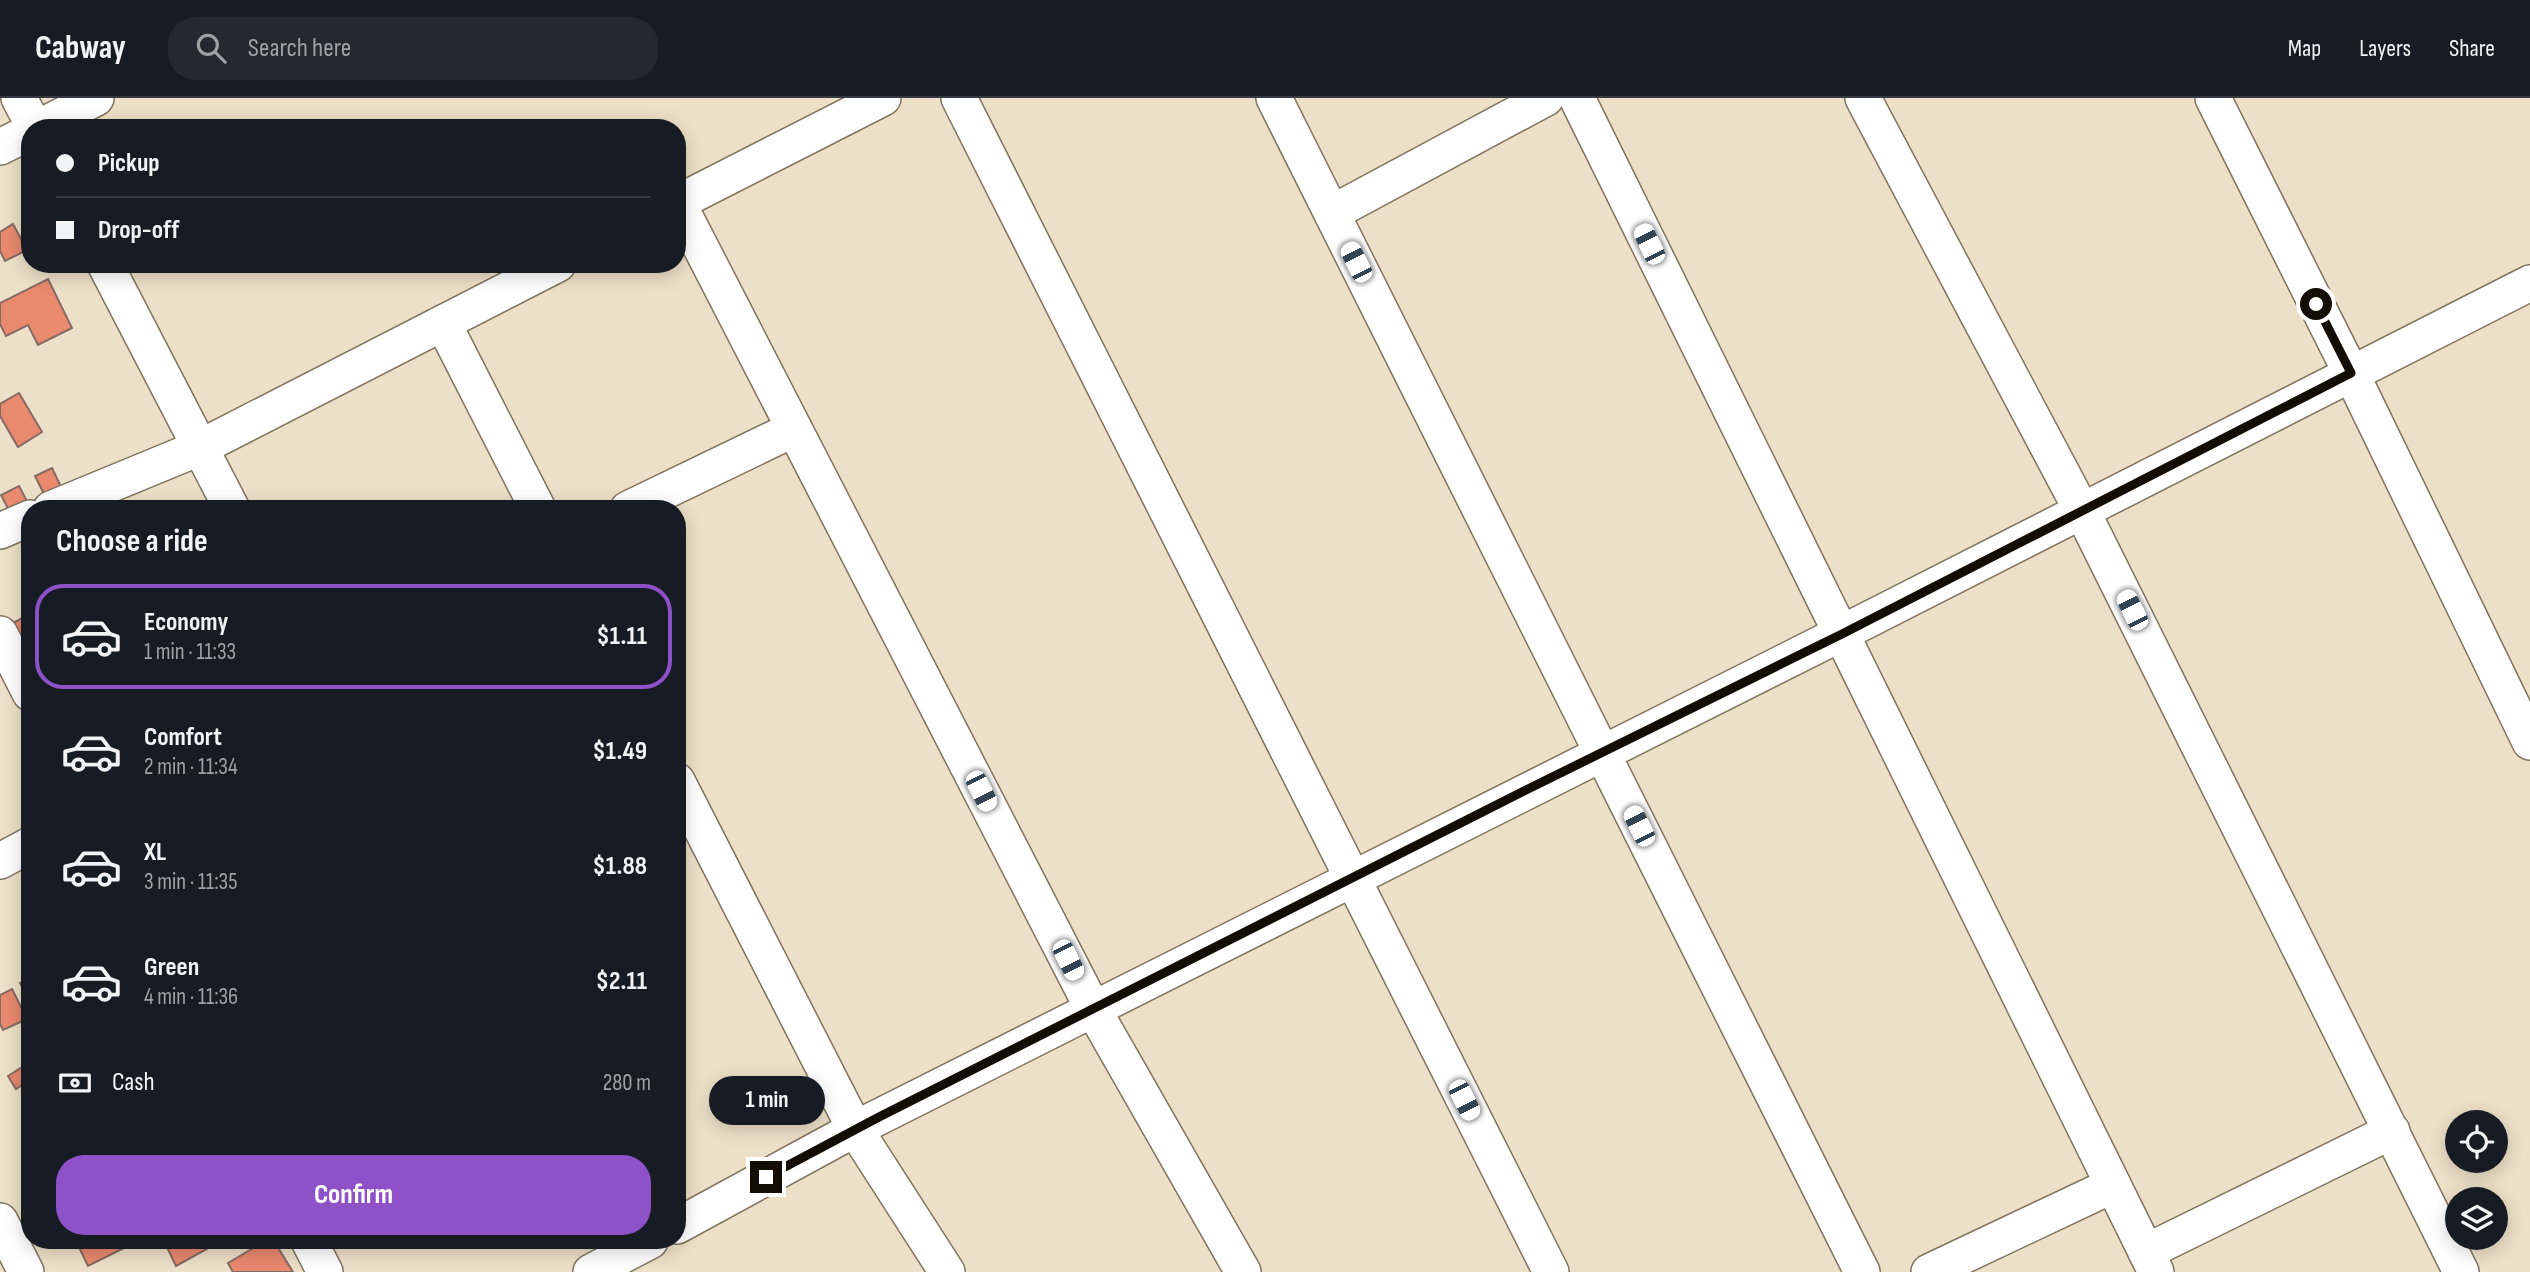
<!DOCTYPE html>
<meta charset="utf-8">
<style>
:root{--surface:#171b24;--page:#242831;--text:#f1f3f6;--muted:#9ea1a6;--line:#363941;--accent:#8f51c7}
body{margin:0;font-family:"Sofia Sans Condensed",sans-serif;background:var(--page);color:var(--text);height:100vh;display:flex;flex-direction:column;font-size:26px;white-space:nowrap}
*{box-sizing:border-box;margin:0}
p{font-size:23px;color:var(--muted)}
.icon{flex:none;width:38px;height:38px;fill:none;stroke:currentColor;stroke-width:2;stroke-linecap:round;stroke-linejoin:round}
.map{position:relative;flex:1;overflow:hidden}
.panel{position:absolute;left:21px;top:402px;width:665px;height:749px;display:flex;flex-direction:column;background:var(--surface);border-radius:28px;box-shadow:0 4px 18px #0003}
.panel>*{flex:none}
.top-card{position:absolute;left:21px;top:21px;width:665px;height:154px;border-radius:28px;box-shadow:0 4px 18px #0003;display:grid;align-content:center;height:154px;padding:0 35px;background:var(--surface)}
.fabs{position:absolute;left:2445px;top:1012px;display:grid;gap:14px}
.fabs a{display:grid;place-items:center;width:63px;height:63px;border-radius:50%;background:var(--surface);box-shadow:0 4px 18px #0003;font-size:35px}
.end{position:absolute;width:32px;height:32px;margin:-16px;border:9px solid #120e06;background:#fff;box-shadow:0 0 0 4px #fff}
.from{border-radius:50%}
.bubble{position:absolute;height:49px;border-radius:24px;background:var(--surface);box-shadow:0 4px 18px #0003;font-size:23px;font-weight:700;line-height:49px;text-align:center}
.car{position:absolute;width:21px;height:42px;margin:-21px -10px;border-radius:9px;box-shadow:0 0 5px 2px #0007;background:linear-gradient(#fff 24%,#345 0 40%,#fff 0 76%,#345 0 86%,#fff 0)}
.top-card b{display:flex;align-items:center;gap:24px;height:66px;font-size:26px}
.top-card b+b{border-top:2px solid var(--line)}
.top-card i{width:18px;height:18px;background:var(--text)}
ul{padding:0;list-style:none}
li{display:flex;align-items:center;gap:21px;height:105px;margin:0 14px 10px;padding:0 21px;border:4px solid transparent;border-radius:28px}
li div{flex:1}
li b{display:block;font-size:26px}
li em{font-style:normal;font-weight:700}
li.active{border-color:var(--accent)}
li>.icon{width:63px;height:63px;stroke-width:1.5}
h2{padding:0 35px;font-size:32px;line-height:84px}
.pay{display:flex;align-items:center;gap:18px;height:77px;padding:0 35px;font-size:26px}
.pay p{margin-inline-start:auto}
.action{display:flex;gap:14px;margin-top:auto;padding:14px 35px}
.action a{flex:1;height:80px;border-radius:28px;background:var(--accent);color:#fff;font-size:28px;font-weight:700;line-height:80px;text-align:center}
header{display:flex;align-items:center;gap:42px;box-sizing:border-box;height:98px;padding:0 35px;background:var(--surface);border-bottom:2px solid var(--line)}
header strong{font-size:33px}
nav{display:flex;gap:38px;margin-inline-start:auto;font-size:24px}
.search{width:490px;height:63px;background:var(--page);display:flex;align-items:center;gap:18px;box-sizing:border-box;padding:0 24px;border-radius:28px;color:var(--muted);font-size:26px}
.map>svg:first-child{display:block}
.building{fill:#e9896e;stroke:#856b64;stroke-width:2}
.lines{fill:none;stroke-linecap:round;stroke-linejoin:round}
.minor-casing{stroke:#80745f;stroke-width:38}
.minor{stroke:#fff;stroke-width:35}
.route{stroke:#120e06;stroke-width:9}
</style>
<header>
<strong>Cabway</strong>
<div class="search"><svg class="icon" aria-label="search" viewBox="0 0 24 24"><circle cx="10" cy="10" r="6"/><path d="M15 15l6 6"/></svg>Search here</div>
<nav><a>Map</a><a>Layers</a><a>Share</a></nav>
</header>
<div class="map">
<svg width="2530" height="1174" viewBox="0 0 2530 1174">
<rect width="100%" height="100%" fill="#ede0c8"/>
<g class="building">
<polygon points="13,126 27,152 5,163 0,153 0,134"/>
<polygon points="48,181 72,230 38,247 28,227 6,238 0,226 0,205"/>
<polygon points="19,295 42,334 18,349 0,318 0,306"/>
<polygon points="52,370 65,397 49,406 35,378"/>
<polygon points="19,388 31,411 13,420 1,397"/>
<polygon points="30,516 30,554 27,555 11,526"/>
<polygon points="30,880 30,905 20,885"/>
<polygon points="12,891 27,921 3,932 0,926 0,897"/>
<polygon points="30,964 30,982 16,991 8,978"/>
<polygon points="76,1143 138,1143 88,1168"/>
<polygon points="164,1143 202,1143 207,1151 176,1168"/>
<polygon points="265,1143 274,1143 293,1174 233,1174 228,1165"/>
</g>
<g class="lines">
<g class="minor-casing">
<g id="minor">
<polyline points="19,0 35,30"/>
<polyline points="959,0 1551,1174"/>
<polyline points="1274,0 1862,1174"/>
<polyline points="1577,0 2156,1174"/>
<polyline points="1863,0 2082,413 2461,1174"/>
<polyline points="2213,0 2351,275 2530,644"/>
<polyline points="38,30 96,0"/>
<polyline points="0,49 30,34"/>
<polyline points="677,105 883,0"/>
<polyline points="678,105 1093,911 1243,1174"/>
<polyline points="1332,115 1546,0"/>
<polyline points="105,166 232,411"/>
<polyline points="443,225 538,411"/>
<polyline points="51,411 199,350 558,166"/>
<polyline points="628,411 794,331"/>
<polyline points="0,433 30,420"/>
<polyline points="0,536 30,595"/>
<polyline points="677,683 855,1031 947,1174"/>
<polyline points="0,763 30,747"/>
<polyline points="0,1123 26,1174"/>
<polyline points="677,1128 855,1031 1842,535 2530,185"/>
<polyline points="309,1143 325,1174"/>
<polyline points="2146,1154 2392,1033"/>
<polyline points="591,1174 650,1143"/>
<polyline points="1929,1174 2113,1087"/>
</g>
</g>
<use href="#minor" class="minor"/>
</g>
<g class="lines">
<polyline class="route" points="766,1079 879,1019 1526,692 1842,536 2351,275 2316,206"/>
</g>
</svg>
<div class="fabs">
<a><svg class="icon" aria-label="locate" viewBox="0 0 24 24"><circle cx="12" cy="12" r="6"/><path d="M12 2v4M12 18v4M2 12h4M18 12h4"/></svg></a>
<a><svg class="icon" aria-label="layers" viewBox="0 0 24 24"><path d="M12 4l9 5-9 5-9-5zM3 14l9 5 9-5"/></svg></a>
</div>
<i class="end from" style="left:2316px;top:206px"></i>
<i class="end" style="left:766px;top:1079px"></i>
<div class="bubble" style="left:709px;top:978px;width:116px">1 min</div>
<i class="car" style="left:1649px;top:146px;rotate:334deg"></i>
<i class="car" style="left:1356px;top:164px;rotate:333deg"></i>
<i class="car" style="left:2132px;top:512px;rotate:333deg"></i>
<i class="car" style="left:981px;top:693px;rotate:153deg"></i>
<i class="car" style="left:1639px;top:728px;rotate:333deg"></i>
<i class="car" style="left:1068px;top:862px;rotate:153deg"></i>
<i class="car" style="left:1464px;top:1002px;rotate:153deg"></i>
<div class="top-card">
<b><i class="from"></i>Pickup</b>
<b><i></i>Drop-off</b>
</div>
<section class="panel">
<h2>Choose a ride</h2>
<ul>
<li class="active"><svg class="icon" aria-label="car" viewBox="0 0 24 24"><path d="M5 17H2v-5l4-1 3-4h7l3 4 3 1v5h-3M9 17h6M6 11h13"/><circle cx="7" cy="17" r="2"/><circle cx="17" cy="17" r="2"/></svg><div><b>Economy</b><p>1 min · 11:33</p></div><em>$1.11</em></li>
<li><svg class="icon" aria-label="car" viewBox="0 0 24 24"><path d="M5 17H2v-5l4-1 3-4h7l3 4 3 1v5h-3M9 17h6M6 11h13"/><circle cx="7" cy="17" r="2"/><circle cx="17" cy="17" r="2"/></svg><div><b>Comfort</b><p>2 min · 11:34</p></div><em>$1.49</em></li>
<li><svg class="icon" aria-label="car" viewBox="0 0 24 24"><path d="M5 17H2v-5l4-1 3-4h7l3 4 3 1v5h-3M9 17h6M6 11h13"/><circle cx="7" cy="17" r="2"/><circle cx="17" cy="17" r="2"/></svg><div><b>XL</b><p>3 min · 11:35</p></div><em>$1.88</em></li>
<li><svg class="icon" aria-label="car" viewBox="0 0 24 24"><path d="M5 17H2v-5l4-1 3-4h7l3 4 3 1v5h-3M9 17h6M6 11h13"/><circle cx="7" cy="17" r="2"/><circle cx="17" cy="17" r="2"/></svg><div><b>Green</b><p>4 min · 11:36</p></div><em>$2.11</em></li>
</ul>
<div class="pay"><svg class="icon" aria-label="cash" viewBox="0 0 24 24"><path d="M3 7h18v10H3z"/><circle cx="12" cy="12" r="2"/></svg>Cash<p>280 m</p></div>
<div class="action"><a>Confirm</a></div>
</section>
</div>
